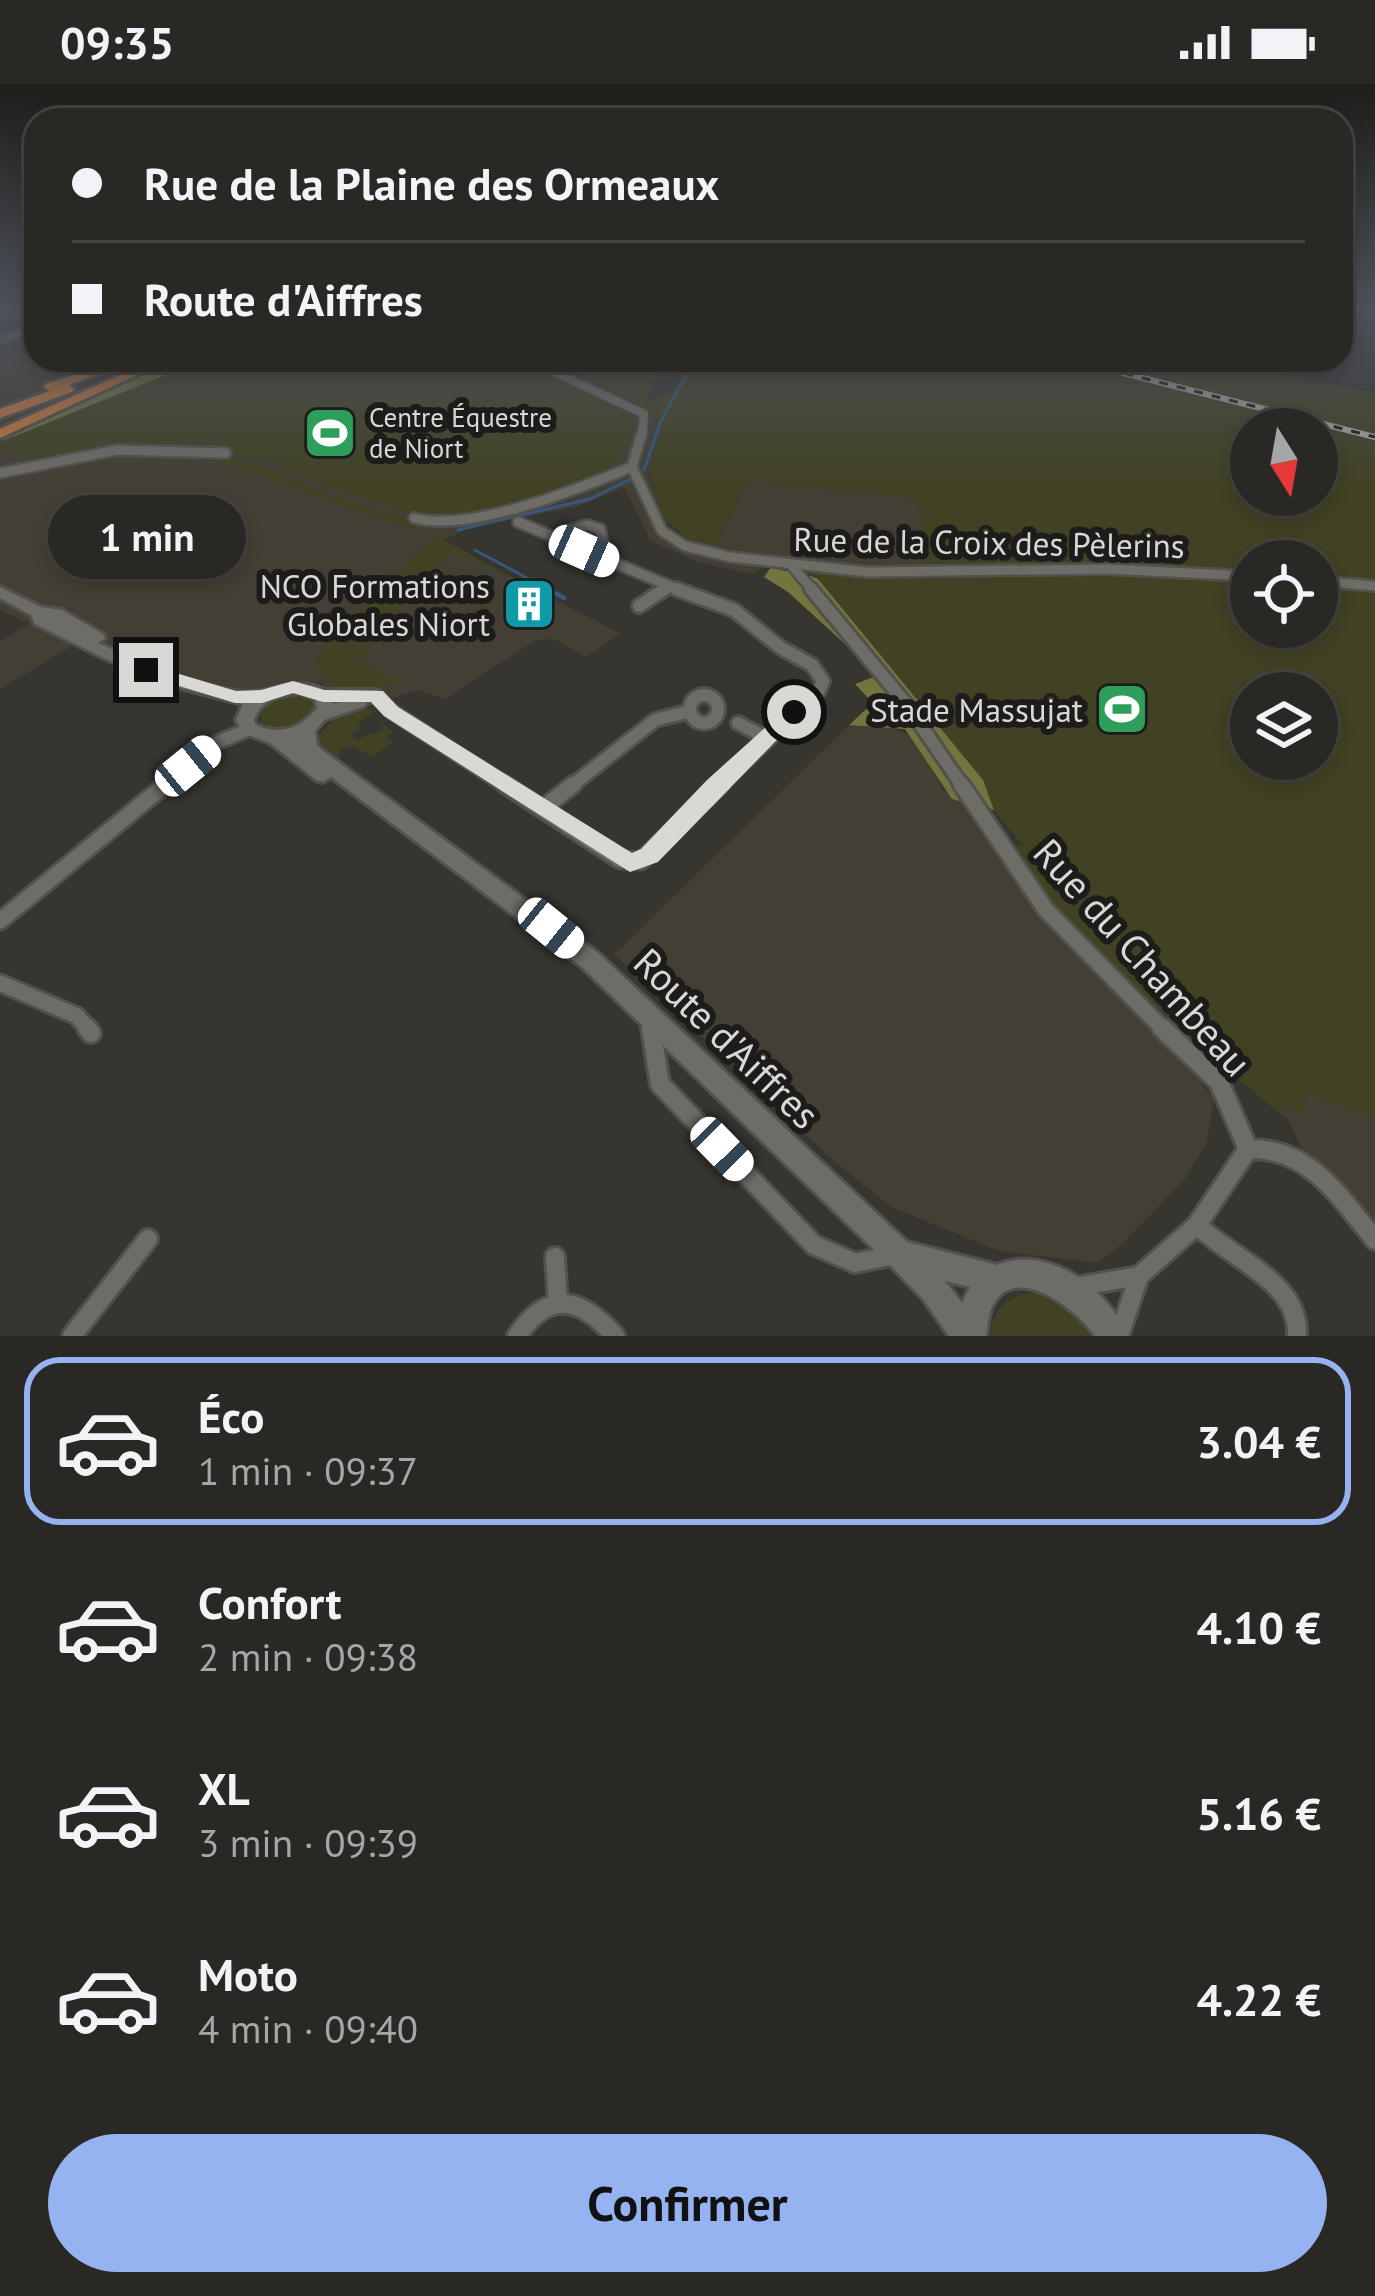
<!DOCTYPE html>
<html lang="fr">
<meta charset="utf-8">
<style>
:root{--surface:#292824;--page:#31302c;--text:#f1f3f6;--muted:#a5a6a6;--line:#454441;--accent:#95b2f1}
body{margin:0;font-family:"PT Sans",sans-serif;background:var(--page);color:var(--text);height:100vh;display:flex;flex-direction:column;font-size:45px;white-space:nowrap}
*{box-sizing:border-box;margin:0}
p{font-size:39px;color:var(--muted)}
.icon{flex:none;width:66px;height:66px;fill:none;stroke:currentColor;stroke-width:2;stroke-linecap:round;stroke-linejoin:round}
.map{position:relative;height:1252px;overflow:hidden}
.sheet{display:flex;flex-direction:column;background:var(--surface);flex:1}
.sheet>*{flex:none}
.guide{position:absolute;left:24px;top:24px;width:1329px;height:264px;border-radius:36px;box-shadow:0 6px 18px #0003,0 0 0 3px var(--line);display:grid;align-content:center;height:264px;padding:0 48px;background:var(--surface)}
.needle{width:78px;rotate:169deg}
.tools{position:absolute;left:1230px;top:324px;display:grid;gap:24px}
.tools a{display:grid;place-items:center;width:108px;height:108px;border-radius:50%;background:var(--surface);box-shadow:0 6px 18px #0003,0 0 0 3px var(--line);font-size:60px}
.end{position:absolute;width:54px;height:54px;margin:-27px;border:15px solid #d9d8d5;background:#111;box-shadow:0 0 0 6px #111}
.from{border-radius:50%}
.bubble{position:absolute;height:84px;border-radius:42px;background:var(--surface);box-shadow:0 6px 18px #0003,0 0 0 3px var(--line);font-size:39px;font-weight:600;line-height:84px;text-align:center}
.car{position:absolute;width:36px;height:72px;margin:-36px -18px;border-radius:15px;box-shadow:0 0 9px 3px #0007;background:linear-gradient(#fff 24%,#345 0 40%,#fff 0 76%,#345 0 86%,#fff 0)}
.guide b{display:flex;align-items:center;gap:42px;height:114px;font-size:45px}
.guide b+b{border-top:3px solid var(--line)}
.guide i{width:30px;height:30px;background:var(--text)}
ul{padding:21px 0 0;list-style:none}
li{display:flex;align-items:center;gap:36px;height:168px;margin:0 24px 18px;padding:0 24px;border:6px solid transparent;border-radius:36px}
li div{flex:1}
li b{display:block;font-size:45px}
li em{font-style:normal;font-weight:600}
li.selected{border-color:var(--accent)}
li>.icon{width:108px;height:108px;stroke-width:1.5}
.action{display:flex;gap:24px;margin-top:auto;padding:24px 48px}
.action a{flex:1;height:138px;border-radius:72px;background:var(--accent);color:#111;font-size:48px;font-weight:600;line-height:138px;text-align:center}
.status{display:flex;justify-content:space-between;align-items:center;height:84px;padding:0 60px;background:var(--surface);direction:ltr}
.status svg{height:33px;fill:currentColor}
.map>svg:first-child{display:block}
.built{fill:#433f35}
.green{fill:#414224;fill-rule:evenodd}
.forest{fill:#73753e}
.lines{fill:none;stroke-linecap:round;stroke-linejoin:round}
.stream-far1{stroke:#34587f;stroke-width:3}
.stream{stroke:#34587f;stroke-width:4.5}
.street-far4-casing{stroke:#52514d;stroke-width:10}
.street-far3-casing{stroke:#52514d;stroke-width:14}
.street-far2-casing{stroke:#52514d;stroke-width:18}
.street-far1-casing{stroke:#52514d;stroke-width:21}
.street-casing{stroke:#52514d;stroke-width:24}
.secondary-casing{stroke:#52514d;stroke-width:6}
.primary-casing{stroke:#52514d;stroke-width:6}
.street-far4{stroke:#6e6c67;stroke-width:8}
.street-far3{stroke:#6e6c67;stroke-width:9}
.street-far2{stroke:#6e6c67;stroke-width:12}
.street-far1{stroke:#6e6c67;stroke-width:15}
.street{stroke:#6e6c67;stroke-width:18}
.secondary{fill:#6e6c67;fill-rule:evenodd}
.primary{fill:#c3793f;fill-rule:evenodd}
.rail-casing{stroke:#abaaa6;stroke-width:6}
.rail{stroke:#1d1c1a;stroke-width:3;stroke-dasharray:9;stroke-linecap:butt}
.route{fill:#d9d8d5}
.labels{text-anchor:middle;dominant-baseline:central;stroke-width:12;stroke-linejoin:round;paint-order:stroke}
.far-poi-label{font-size:27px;fill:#d9d8d5;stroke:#1d1c1a;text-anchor:start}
.street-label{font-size:33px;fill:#d9d8d5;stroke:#1d1c1a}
.poi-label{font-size:33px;fill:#d9d8d5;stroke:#1d1c1a;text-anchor:end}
.near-street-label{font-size:39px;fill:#d9d8d5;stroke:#1d1c1a}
</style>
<div class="status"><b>09:35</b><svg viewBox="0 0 49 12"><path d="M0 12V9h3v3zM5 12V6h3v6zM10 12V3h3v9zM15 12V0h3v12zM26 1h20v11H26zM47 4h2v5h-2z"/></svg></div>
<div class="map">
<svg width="1375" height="1252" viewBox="0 0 1375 1252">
<rect width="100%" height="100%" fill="#373530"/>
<g class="built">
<polygon points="36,240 36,276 543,276 605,304 664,340 648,390 668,442 686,454 715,463 748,397 918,415 926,494 808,489 763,482 753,490 697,478 651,457 624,403 576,423 467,444 443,457 620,550 586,573 554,555 536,556 445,615 417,606 337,632 333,608 320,598 293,597 240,609 151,581 87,553 0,605 0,557 29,540 0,526 0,253"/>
<polygon points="849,641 885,642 914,652 943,706 979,722 1006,763 1023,761 994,726 1317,675 1375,651 1375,1146 1301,1063 1289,1037 1102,876 1214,1015 1207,1058 1185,1095 1123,1159 1097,1179 999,1167 891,1123 827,1071 615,870"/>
</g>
<g class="green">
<polygon points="203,276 209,276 205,281 227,284 233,276 518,276 636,333 627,368 595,393 549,411 428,436 294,391 279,380 193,361 141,360 22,381 30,376 0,366 0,358"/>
<path d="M 543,276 L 668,276 L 642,322 L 674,306 L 687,276 L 1035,276 L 1083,286 L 1081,276 L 1205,276 L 1375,309 L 1375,497 L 1317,491 L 1317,477 L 1251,477 L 1251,486 L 1092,478 L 924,485 L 917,415 L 748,397 L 716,464 L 686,454 L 664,435 L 648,386 L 664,339 L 605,304 ZM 1251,345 L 1317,345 L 1317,411 L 1251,411 Z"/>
<polygon points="197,370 230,371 359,421 423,439 413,446"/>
<polygon points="434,451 561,519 454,467 438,476 458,483 449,503 504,533 447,506 445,500 454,484 438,480 389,535 393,544 365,560 370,569 361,576 392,596 402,591 399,598 376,605 336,605 322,591 314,573"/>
<path d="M 808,489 L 896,494 L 1076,489 L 1251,497 L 1251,543 L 1317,543 L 1317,503 L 1375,508 L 1375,1034 L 1307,1010 L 1305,1030 L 1291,1023 L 1274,1025 L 1095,870 L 1053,826 L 1006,763 L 1023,761 L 994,726 L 982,695 L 818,495 ZM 1251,609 L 1317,609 L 1317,675 L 1251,675 Z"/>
<path d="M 298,609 L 312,614 L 316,624 C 304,644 281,651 260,639 L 263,621 Z"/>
<polygon points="359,624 377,627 357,638 362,643 351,651 357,656 384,645 380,638 394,648 386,653 393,658 372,673 354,662 341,665 338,676 319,660 319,651 337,632"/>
<path d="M 1039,1208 L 1076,1227 L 1093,1252 L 990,1252 C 993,1222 1010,1209 1039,1208 Z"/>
</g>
<g class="forest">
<polygon points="169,276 203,276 0,358"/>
<path d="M 771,483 C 787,489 807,489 818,495 L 983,696 L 994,726 L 952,715 L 905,645 L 849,641 L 873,619 L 855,600 L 879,591 L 788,508 L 764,493 Z"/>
</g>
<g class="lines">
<g class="stream-far1">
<polyline points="644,386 660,339 694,276"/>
<polyline points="458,446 590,415 631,395"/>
<polyline points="475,466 553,508"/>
</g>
<polyline class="stream" points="548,505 564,514"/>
<g class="street-far4-casing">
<g id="street-far4">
<polyline points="0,256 36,242"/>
<polyline points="529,276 644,330 642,352"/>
</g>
</g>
<g class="street-far3-casing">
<g id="street-far3">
<polyline points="632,383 642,349"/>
<polyline points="632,383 662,447 685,462 730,473 868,488 1107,485 1251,492"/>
<polyline points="0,389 117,366 226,369"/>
<path d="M 414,434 C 470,449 578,405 632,383"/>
<polyline points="518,438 684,508"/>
<polyline points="560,456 562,448 587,441 600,445 608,478"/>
<polyline points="793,483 814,508"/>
<polyline points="1317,497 1375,502"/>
<polyline points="660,508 668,503"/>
</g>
</g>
<g class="street-far2-casing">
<g id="street-far2">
<polyline points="676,505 734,526 781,564 812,581 823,597 819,607 718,703"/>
<polyline points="811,505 907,621 963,703"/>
<polyline points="639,522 665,505"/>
<circle cx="704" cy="625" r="14"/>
<polyline points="323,612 376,612 391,627 508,703"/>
<polyline points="323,630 361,617"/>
<polyline points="738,639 766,654"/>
<polyline points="162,703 216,659 249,645"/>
<polyline points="570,703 655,636 687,628"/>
</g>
</g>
<g class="street-far1-casing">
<g id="street-far1">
<polyline points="504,700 542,725 574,700"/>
<polyline points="961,700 1046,826 1165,947"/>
<polyline points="542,725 620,776 641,777 721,700"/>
<polyline points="0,837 166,700"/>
<polyline points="0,899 77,932 90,947"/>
<polyline points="650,936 652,947"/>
</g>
</g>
<g class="street-casing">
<g id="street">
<polyline points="87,944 91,949"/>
<polyline points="651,944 660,1000 814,1161 855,1179 899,1170"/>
<path d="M 1162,944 L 1219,998 L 1248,1065 C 1309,1063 1340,1113 1375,1156"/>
<path d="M 1197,1141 C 1233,1176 1300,1198 1297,1252"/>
<polyline points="555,1173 558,1220"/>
<polyline points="1075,1203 1139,1192"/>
<polyline points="72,1252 148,1155"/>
<path d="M 517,1252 C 549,1205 580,1213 615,1252"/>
<polyline points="1119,1252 1139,1192 1197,1141 1248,1065"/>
</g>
</g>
<g class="secondary-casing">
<path id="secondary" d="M 0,503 L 41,523 L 62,526 L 103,550 L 105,554 L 98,559 C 141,578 188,600 235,607 C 271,613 291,588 329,608 L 335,624 L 315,647 L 317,661 L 322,666 L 598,869 L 907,1158 L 997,1181 C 1048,1159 1109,1206 1128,1252 L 1095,1252 C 1077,1225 1014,1176 992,1223 C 988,1232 988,1243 986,1252 L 949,1252 L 923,1215 L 889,1180 L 582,883 L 331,693 L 323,698 L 316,696 L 270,659 L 243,649 L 236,636 L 243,620 L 177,603 L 104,574 L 35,540 L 31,531 L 0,514 ZM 300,609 L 315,615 L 317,624 C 301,644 281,652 256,641 L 254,636 C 261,615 280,611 300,609 ZM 945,1197 L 970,1203 L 962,1219 Z"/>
</g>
<g class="primary-casing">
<g id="primary">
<polygon points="118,276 136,276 69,301 74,305 72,308 0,334 0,325 50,307 44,303 46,300"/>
<polygon points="153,276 170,276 0,354 0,345"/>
</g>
</g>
<use href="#street-far4" class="street-far4"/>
<use href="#street-far3" class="street-far3"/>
<use href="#street-far2" class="street-far2"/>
<use href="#street-far1" class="street-far1"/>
<use href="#street" class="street"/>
<use href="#secondary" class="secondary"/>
<use href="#primary" class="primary"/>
<g class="rail-casing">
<polyline id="rail" points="1072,276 1375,353"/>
</g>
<use href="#rail" class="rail"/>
</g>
<linearGradient id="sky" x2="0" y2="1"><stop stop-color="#1e1d1a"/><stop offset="0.56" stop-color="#4d5159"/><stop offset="1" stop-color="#4d5159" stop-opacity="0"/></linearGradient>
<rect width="1375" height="402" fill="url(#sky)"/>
<polygon class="route" points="146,580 236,607 261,606 293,597 324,606 383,607 398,623 632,769 641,765 707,696 787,624 794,622 804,628 658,778 630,788 384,632 371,618 323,618 293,609 262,619 235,619 140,590 137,586"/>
<defs>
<g id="stadium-square" transform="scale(2.7)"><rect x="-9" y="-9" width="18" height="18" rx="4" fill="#2e9e5b" stroke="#1d1c1a"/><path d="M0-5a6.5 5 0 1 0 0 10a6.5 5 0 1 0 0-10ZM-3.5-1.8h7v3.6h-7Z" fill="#fff"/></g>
<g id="building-square" transform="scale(2.7)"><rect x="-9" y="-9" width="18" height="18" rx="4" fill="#0f9aa8" stroke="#1d1c1a"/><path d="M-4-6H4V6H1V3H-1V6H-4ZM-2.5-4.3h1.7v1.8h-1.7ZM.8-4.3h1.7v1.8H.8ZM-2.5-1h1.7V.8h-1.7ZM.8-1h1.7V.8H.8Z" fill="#fff"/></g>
</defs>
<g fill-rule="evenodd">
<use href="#stadium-square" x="330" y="349"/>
<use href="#building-square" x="529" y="520"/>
<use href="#stadium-square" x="1122" y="625"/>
</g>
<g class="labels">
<g class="far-poi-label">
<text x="369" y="333">Centre Équestre<tspan x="369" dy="31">de Niort</tspan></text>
</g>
<g class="street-label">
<text transform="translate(989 458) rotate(1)">Rue de la Croix des Pèlerins</text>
</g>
<g class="poi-label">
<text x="490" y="501">NCO Formations<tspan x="490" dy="38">Globales Niort</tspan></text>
<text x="1083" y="625">Stade Massujat</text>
</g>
<g class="near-street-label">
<text transform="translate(1143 873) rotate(48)">Rue du Chambeau</text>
<text transform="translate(727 954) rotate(44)">Route d'Aiffres</text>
</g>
</g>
</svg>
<div class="tools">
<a><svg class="needle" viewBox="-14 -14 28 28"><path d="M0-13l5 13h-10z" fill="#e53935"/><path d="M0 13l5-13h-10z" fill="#a5a6a6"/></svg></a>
<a><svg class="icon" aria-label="locate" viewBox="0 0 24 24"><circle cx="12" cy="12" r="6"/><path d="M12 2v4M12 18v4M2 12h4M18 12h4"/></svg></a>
<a><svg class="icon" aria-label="layers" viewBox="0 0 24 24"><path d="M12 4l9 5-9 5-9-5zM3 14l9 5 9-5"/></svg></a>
</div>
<i class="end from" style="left:794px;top:628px"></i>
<i class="end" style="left:146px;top:586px"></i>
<div class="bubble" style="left:48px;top:411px;width:198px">1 min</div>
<i class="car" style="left:584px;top:467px;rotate:114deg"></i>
<i class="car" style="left:188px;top:682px;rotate:51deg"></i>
<i class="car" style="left:551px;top:844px;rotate:129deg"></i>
<i class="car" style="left:722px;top:1065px;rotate:136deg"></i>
<div class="guide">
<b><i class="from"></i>Rue de la Plaine des Ormeaux</b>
<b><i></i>Route d'Aiffres</b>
</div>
</div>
<section class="sheet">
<ul>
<li class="selected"><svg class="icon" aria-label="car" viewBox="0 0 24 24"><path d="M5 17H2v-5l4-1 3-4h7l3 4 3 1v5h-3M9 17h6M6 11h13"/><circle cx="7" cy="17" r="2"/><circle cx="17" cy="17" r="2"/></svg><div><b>Éco</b><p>1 min · 09:37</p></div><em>3.04 €</em></li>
<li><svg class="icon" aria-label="car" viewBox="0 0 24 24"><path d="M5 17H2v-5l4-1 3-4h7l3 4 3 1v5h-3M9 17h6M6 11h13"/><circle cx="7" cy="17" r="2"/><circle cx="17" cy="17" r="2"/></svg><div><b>Confort</b><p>2 min · 09:38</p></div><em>4.10 €</em></li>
<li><svg class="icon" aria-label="car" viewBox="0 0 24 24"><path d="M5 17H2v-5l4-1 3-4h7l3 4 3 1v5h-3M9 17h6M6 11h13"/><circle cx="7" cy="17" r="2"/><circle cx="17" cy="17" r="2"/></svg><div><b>XL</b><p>3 min · 09:39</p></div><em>5.16 €</em></li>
<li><svg class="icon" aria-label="car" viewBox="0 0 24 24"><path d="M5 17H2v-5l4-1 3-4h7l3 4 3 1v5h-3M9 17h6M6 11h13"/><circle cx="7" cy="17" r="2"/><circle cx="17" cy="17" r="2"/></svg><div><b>Moto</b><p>4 min · 09:40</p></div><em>4.22 €</em></li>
</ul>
<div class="action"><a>Confirmer</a></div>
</section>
